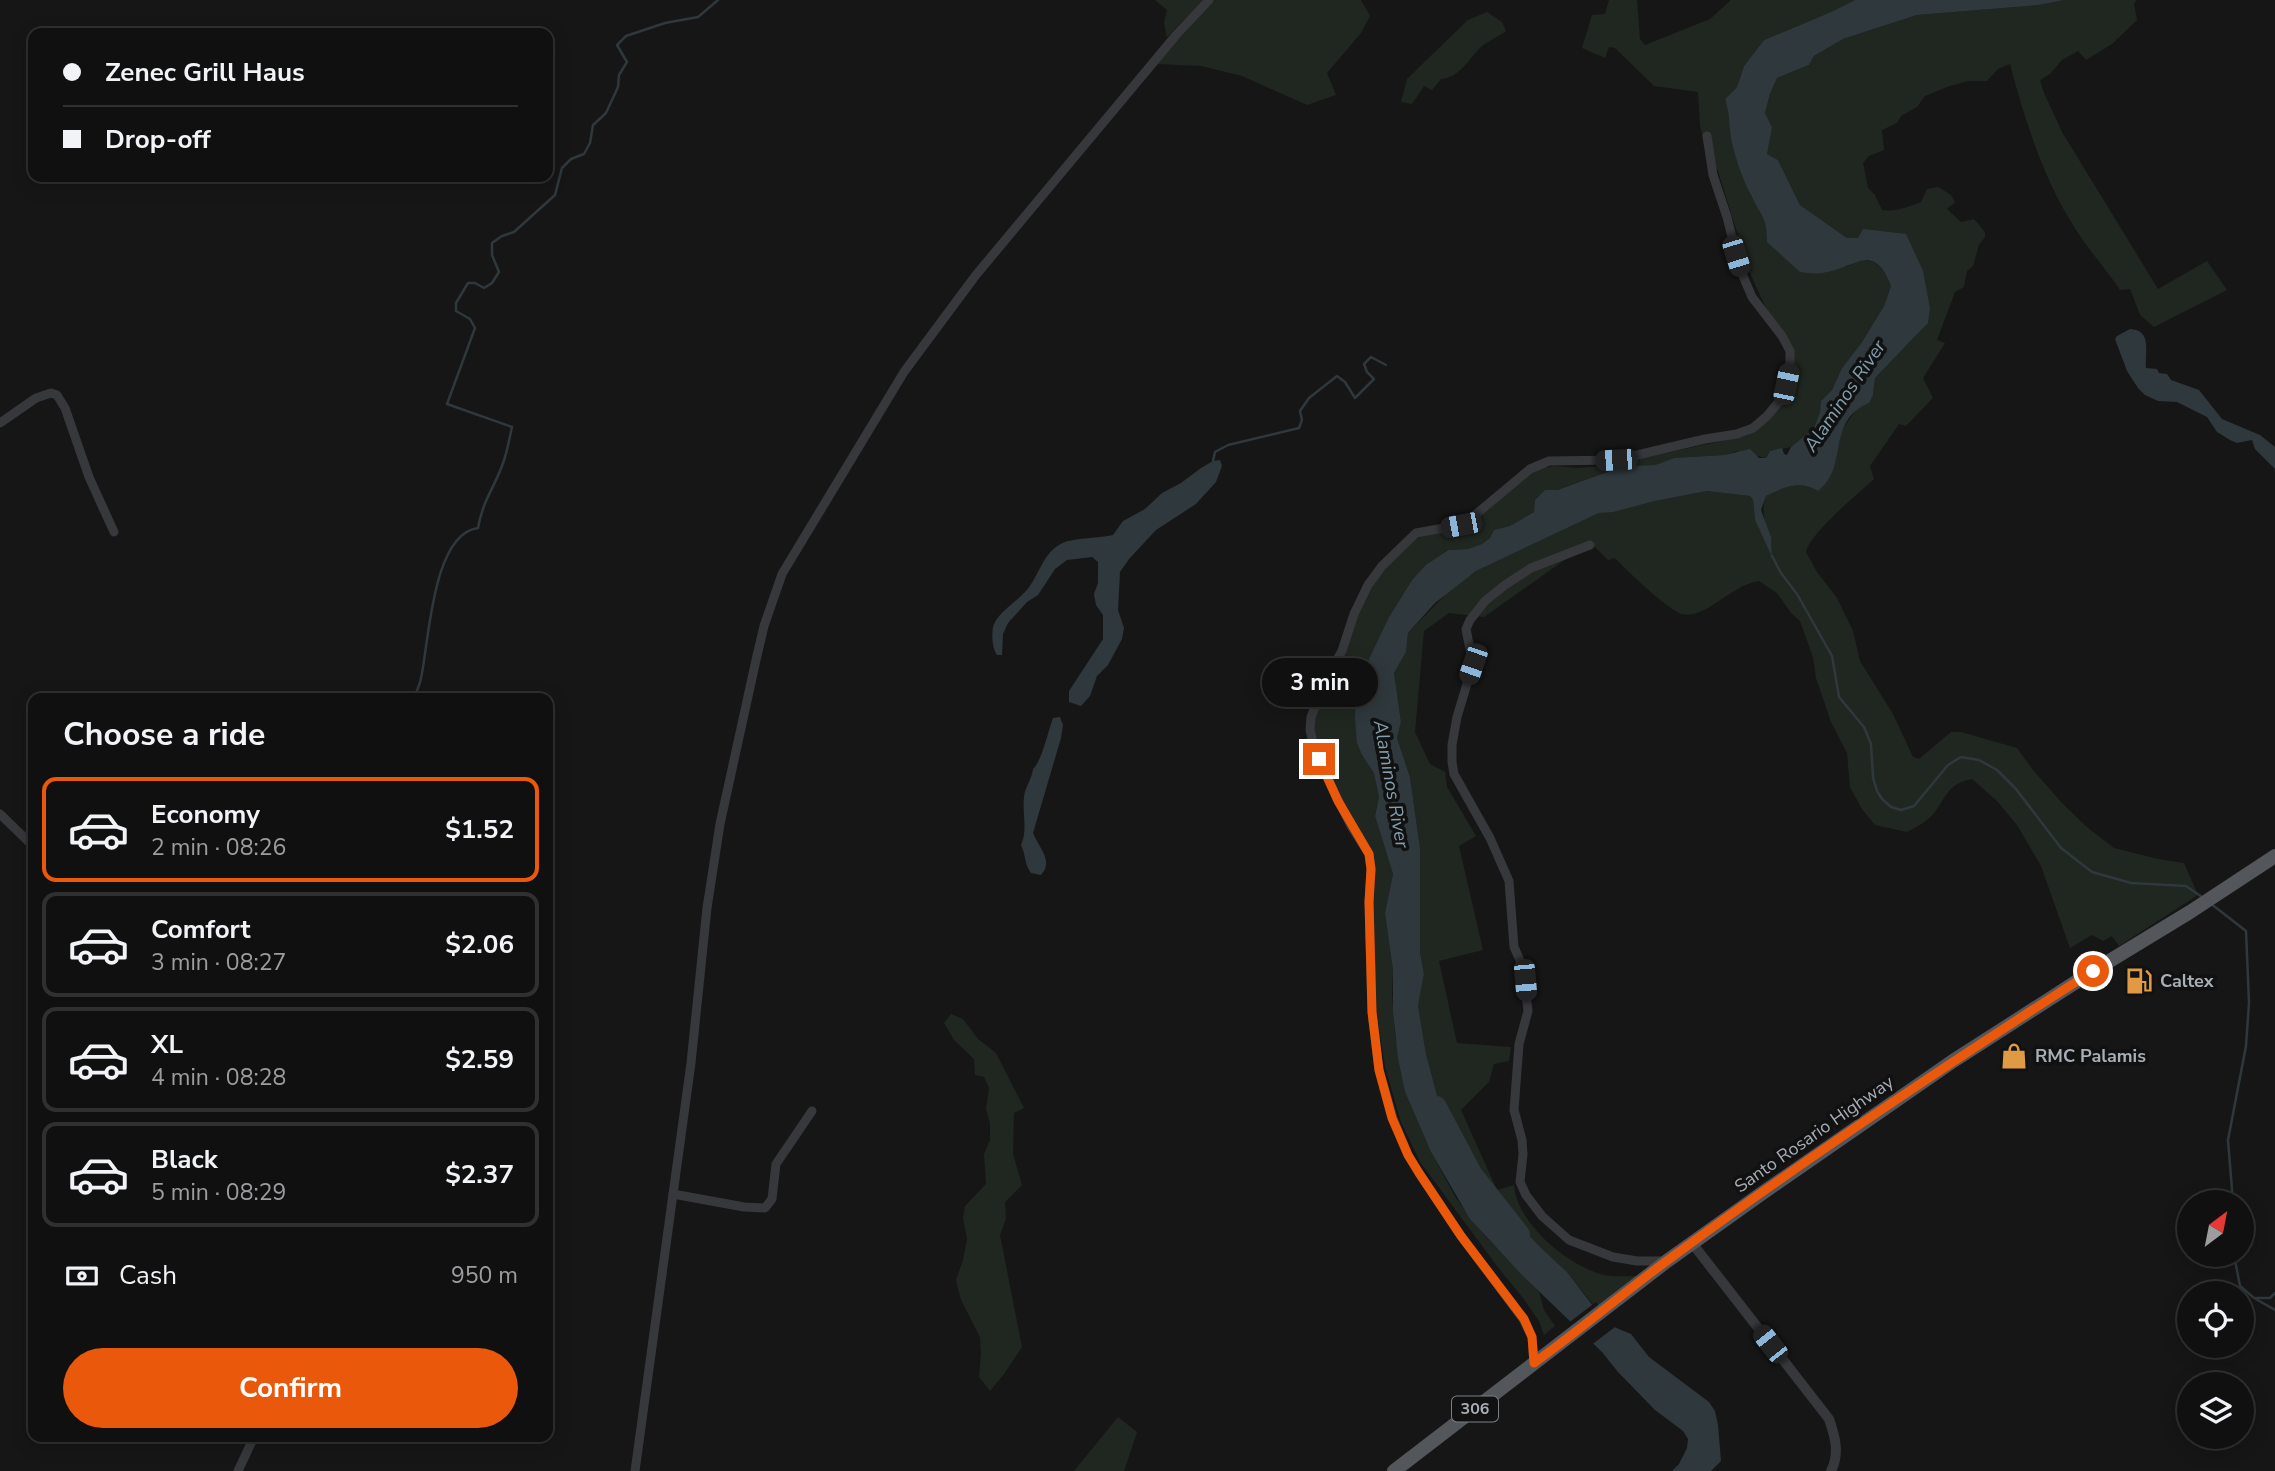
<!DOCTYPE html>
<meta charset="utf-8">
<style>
:root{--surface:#101011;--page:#1e1e1f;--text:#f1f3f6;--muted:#9c9d9f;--line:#303031;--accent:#ea580c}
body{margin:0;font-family:"Nunito Sans",sans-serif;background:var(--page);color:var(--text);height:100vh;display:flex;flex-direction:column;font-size:26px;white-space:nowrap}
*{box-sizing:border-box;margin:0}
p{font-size:23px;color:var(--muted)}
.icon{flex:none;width:38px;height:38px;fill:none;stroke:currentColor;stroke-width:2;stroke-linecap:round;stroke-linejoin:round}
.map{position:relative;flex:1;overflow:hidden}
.panel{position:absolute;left:28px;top:693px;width:525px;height:749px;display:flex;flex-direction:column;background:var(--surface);border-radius:14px;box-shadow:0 4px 18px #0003,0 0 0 2px var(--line)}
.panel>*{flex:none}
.hud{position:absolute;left:28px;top:28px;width:525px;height:154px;border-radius:14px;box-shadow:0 4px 18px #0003,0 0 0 2px var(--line);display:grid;align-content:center;height:154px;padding:0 35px;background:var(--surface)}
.needle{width:46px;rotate:32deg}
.buttons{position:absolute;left:2177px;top:1190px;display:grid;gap:14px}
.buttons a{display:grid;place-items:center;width:77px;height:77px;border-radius:50%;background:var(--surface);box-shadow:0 4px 18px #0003,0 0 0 2px var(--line);font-size:35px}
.end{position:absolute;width:32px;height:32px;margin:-16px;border:9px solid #ea580c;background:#fff;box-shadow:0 0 0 4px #fff}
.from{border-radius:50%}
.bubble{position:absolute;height:49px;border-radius:24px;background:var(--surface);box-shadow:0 4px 18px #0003,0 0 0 2px var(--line);font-size:23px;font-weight:700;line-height:49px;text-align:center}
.car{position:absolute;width:21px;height:42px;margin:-21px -10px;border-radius:9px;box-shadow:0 0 5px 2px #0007;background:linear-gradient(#222 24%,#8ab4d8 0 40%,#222 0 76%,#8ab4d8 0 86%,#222 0)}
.hud b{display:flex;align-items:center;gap:24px;height:66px;font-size:26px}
.hud b+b{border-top:2px solid var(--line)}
.hud i{width:18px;height:18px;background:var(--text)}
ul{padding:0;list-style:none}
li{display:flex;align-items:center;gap:21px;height:105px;margin:0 14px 10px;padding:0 21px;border:4px solid var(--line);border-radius:14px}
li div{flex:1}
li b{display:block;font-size:26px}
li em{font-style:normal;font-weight:700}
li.selected{border-color:var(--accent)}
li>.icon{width:63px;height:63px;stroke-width:1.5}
h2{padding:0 35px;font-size:32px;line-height:84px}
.pay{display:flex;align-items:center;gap:18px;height:77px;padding:0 35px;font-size:26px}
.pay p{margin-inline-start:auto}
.action{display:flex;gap:14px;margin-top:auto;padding:14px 35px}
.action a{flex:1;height:80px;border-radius:42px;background:var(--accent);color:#fff;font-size:28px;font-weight:700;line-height:80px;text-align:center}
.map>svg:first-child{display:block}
.green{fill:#202720}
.water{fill:#2f383c}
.pier{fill:#161617}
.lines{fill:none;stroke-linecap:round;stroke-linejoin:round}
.stream{stroke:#2f383c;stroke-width:2.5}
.river{stroke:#2f383c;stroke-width:18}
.minor{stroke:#37383c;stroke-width:9}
.tertiary{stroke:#37383c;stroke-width:10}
.primary{stroke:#53565b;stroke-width:14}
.route{stroke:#ea580c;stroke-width:9}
.labels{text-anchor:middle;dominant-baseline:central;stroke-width:7;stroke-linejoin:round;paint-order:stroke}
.shield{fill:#111112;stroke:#7b8085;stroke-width:2}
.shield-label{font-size:16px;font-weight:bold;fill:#a9afb6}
.poi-label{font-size:18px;font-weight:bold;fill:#a9afb6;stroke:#111112;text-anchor:start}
.street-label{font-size:18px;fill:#a9afb6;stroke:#111112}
.water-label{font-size:19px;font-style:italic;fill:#839fae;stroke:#111112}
</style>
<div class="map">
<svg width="2275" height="1471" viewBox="0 0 2275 1471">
<rect width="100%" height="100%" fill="#161617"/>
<g class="green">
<polygon points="1155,0 1203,0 1167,37 1164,23 1167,10"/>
<polygon points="1213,0 1361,0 1370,16 1361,33 1327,73 1336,95 1307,105 1242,76 1201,66 1156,64"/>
<path d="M 1609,0 L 1637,0 L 1640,39 L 1645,45 L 1710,19 L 1731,0 L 1855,0 L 1831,12 L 1764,40 L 1744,66 L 1737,87 L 1725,99 L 1729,109 L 1732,142 L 1737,159 L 1751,195 L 1767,225 L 1846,267 C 1870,254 1881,261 1891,286 L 1884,306 L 1862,342 L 1842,368 L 1832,390 L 1821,401 L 1820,412 L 1814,428 L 1791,447 L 1770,451 L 1766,458 L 1736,451 L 1725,455 L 1674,458 L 1655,465 L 1624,466 L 1556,490 L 1545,490 L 1535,500 L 1534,512 L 1511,526 L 1494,530 L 1490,538 L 1482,544 L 1468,549 L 1447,550 L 1412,580 L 1389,617 L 1362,678 L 1362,755 L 1375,773 L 1379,797 L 1375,816 L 1393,874 L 1385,913 L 1393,970 L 1392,993 L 1395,1035 L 1405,1092 L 1431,1152 L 1456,1198 L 1485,1236 L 1539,1292 L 1544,1310 L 1555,1326 L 1544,1335 L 1539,1321 L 1523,1298 L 1500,1270 L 1420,1162 L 1401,1122 L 1385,1067 L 1377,1014 L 1372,931 L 1373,869 L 1315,741 L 1313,717 L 1366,592 L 1380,573 L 1416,538 L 1462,528 L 1535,469 L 1554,466 L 1577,468 L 1604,466 L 1746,436 L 1762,425 L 1783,401 L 1792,350 L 1766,308 L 1749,271 L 1718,171 L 1704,145 L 1700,125 L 1698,92 L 1654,86 L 1615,48 L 1609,47 L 1605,58 L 1582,48 L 1592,15 L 1605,14 Z"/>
<path d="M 2064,0 L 2137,0 L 2134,4 L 2137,20 L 2112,44 L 2086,60 L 2078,51 L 2062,60 L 2050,74 L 2040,80 L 2044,93 L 2062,132 L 2158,289 L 2207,261 L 2227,290 L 2154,327 L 2140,315 L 2130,289 L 2120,290 C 2104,266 2084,245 2070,220 C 2041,172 2024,117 2010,64 L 1998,69 L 1987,81 L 1968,81 L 1947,87 L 1925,96 L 1917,107 L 1901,116 L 1897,123 L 1882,130 L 1884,150 L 1869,156 L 1863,163 L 1868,188 L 1875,195 L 1882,210 C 1896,212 1908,207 1921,202 L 1927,189 L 1938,187 L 1951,195 L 1955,202 L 1947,209 L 1961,222 L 1974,219 L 1985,232 L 1985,237 L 1979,245 L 1973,266 L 1967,271 L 1964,287 L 1955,292 L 1937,340 L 1945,343 L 1923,378 L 1933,398 L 1906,426 L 1899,424 L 1870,466 L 1874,479 C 1858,494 1810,533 1806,552 L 1817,572 L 1837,598 L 1853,631 L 1860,661 L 1893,714 L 1913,757 L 1919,759 L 1951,732 L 1961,732 L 2017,748 L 2033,770 L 2062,803 L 2088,828 L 2114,848 L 2158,859 L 2184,863 L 2198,895 L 2119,946 L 2112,936 L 2103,941 L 2092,935 L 2070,948 L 2041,866 L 2017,825 L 1997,801 L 1972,779 C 1948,784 1948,794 1935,812 C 1928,821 1917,827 1907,832 L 1875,825 L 1862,809 L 1850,787 L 1847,753 L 1831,722 L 1816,678 L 1813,657 L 1800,621 L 1791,613 L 1777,593 L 1759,581 C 1736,585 1722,602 1702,611 C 1696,614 1688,616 1681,614 C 1665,607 1627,571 1615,558 L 1608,560 L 1590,542 L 1484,617 L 1449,613 L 1424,631 L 1415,732 L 1430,764 L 1445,772 L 1447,787 L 1476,836 L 1459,846 L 1483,950 L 1439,961 L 1457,1043 L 1511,1047 L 1509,1061 L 1494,1064 L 1489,1082 L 1461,1110 L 1497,1190 L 1514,1185 C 1517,1224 1568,1266 1604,1275 C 1614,1277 1627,1276 1637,1276 L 1596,1308 L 1567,1272 L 1540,1247 L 1518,1223 L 1502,1213 L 1483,1193 L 1452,1138 L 1442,1114 L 1426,1054 L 1418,1006 L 1424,974 L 1420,953 L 1420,848 L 1410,777 L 1397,738 L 1401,722 L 1394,673 L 1406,652 L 1408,633 L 1449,591 L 1476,571 L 1599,513 L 1613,511 L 1655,501 L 1707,491 L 1750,496 L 1753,500 L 1755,520 L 1772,555 C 1773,530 1758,521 1766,496 C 1786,487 1798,480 1818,491 L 1838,448 L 1842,430 L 1858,407 L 1873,395 L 1875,378 C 1888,364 1901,351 1914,338 C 1921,330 1925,317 1930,308 L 1926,290 L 1858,238 L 1847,238 L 1800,205 L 1778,160 L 1767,154 L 1766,148 L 1772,127 L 1765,113 L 1770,94 L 1777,78 L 1809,65 L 1814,56 L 1843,39 L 1917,15 L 2039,5 Z"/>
<path d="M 1487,12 L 1502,22 L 1506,31 C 1498,37 1488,41 1481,47 C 1469,58 1460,78 1441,79 L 1432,90 L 1424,86 L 1412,104 L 1401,102 L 1407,79 L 1468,20 Z"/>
<polygon points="951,1014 963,1019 978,1039 996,1053 1024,1108 1014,1113 1013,1154 1022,1185 1005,1202 1006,1219 1000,1235 1022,1347 1004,1374 990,1391 979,1377 981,1353 980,1337 961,1300 956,1280 963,1260 967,1239 963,1218 965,1206 986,1184 984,1154 990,1140 990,1124 986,1109 989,1088 984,1077 975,1075 974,1059 954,1040 944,1023"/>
<polygon points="1118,1417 1137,1432 1124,1471 1074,1471"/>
</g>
<g class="water">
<path d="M 1855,0 L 2064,0 L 2039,5 L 1917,15 L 1843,39 L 1814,56 L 1809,65 L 1777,78 L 1770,94 L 1765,113 L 1772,127 L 1767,154 L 1778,160 L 1800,205 L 1847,238 L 1858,238 L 1863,229 L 1906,234 L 1923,271 L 1930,308 L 1928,323 L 1875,378 L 1873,395 L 1869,403 C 1825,421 1850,467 1818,491 C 1798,480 1786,487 1766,496 L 1761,510 L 1771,537 L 1772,557 L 1755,520 L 1753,500 L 1750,496 L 1707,491 L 1655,501 L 1613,512 L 1599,513 L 1476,571 L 1435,603 L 1408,633 L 1406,652 L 1394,673 L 1401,722 L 1397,738 L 1410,777 L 1420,848 L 1420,953 L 1424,974 L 1418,1006 L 1426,1054 L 1442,1114 L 1452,1138 L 1483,1193 L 1502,1213 L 1518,1223 L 1540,1247 L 1567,1272 L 1607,1324 L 1631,1334 L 1649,1357 L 1709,1402 L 1715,1411 L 1718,1425 L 1721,1461 L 1711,1471 L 1672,1471 L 1679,1464 L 1687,1448 L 1688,1439 L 1683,1431 L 1655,1410 L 1618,1372 L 1602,1352 L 1521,1274 L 1470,1219 L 1431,1152 L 1405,1092 L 1398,1058 L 1393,1012 L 1393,970 L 1385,913 L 1393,874 L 1375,816 L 1379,797 L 1374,773 L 1362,755 L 1357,743 L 1355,717 L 1356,695 L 1370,657 L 1389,617 L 1412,580 L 1426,565 L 1448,550 L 1468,549 L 1482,544 L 1490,538 L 1494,530 L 1510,526 L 1534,512 L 1535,500 L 1545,490 L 1557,490 L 1624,466 L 1655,465 L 1674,458 L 1724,455 L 1750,449 L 1759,458 L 1766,458 L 1770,451 L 1782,448 L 1784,454 L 1787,455 L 1791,447 L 1814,428 L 1820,412 L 1821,401 L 1832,390 L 1842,368 L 1862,342 L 1884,306 L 1891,286 C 1873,240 1855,269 1822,273 C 1815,274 1807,273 1800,272 L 1767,242 C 1767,216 1761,217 1751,195 C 1743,180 1736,160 1732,143 C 1729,128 1730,113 1725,99 L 1737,87 L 1744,66 L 1764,40 L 1831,12 Z"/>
<path d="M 2130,329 C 2152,330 2145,351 2146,368 L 2157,369 L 2159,373 L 2167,374 L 2171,380 L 2199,390 L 2222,419 L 2260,435 L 2275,447 L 2275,469 L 2255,449 L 2252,440 L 2237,443 L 2230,440 L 2217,432 L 2207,417 L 2177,402 L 2158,401 L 2145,395 L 2138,388 L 2127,371 L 2115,339 L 2117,336 Z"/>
<path d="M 1220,460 L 1222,466 L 1216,482 L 1196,504 L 1156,530 L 1129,559 L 1120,572 L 1118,610 L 1124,628 L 1122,639 L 1108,665 L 1097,676 L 1090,696 L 1081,706 L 1069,702 L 1069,691 L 1103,639 L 1103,615 L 1096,605 L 1094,594 L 1098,583 L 1098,562 L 1092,557 L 1067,560 L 1055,569 L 1038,595 L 1027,602 L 1008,623 L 1003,634 L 1002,655 L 997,655 C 992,648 991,632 994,624 C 1001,610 1015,603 1025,592 C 1040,576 1042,551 1065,542 C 1076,538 1100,538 1113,535 L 1123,521 L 1145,509 L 1162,493 L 1181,483 L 1201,468 L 1213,461 Z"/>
<path d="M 1060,717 L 1063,725 L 1061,738 L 1033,833 C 1039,848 1054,861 1041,875 L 1031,873 C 1024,864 1026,855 1021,845 C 1028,831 1022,812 1024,797 C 1025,787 1032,779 1033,769 C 1042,761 1048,731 1053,718 Z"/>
</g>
<polygon class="pier" points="1596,1302 1610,1320 1619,1324 1590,1346 1567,1324"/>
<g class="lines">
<g class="stream">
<polyline points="1213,461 1215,452 1228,445 1299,428 1302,420 1300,411 1309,398 1337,376 1345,382 1355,398 1374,379 1367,372 1364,364 1371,357 1386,365"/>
<polyline points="1772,556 1781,573 1797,594 1832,656 1839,697 1864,727 1871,744 1873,778 1877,791 1882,799 1891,807 1901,810 1914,806 1948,765 1961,757 1979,760 1997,770 2016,789 2061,848 2092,872 2131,883 2186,886 2202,897"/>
<path d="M 414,698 C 416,692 420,685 421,678 C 429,643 432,534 478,528 C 483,500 493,490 502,466 C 507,454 509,440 512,427 L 447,404 L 475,328 L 470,319 L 456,311 L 456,303 L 468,283 L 475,283 L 484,288 L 492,283 L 499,272 L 492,255 L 492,243 L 502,236 L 514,232 L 555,195 L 562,168 L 571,159 L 584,154 L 590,143 L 593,125 L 606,113 L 618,87 L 619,75 L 627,62 L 617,45 L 626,36 L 665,23 L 698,17 L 718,0"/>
<polyline points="2210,903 2246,931 2249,1003 2246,1046 2228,1140 2233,1202"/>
<polyline points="2234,1255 2240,1286 2254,1298 2275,1310"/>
<polyline points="2256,1298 2270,1298 2275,1293"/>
</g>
<polyline class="river" points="1437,1105 1473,1173 1521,1234"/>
<g class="minor">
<polyline points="0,423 36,398 51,393 57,395 65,408 89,477 114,532"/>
<polyline points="1590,545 1531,568 1505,585 1485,601 1470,620 1466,629 1473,664 1457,717 1452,745 1452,762 1454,774 1490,838 1509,881 1514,947 1523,967 1528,1011 1519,1044 1514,1110 1522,1140 1523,1154 1520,1182 1526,1195 1542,1216 1569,1240 1613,1257 1637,1261 1665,1261"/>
<polyline points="0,814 33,846"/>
<polyline points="673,1194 744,1207 765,1208 772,1199 776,1164 812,1111"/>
<polyline points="1534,1363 1532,1337 1523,1319 1461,1236 1419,1173 1408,1155 1393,1118 1379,1070 1372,1012 1369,902 1371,869 1369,854 1351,826 1326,775 1313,743 1310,730 1311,717 1329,673 1342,651 1354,614 1368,585 1382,566 1416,533 1461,525 1475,515 1530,469 1549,461 1616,460 1705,439 1737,434 1753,428 1767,416 1782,398 1790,366 1790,351 1782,336 1752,297 1740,269 1727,217 1713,175 1707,136"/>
<polyline points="238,1471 254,1437"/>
<polyline points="635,1471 691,1063 707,908 720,824 756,660 764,626 782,574 904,372 944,318 976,275 1177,34 1209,0"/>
</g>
<path class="tertiary" d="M 1692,1243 L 1829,1419 C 1835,1436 1840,1454 1831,1471"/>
<polyline class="primary" points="1394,1471 1667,1261 1761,1194 1953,1061 2093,971 2190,912 2275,856"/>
</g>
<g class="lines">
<path class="route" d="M 1319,759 L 1338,801 L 1369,854 L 1371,869 L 1369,902 L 1372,1012 L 1379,1070 L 1392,1118 L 1408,1155 L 1419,1173 L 1461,1236 L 1524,1319 L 1532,1337 L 1534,1363 C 1580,1330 1623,1293 1668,1260 C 1806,1158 1949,1063 2093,971"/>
</g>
<defs>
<g id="fuel-bare" transform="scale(2.1)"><path d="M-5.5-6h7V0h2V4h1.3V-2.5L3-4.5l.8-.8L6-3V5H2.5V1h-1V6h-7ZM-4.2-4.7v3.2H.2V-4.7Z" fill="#e19a44" stroke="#111112" stroke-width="2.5" paint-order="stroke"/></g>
<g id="shop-bare" transform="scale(2.1)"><path d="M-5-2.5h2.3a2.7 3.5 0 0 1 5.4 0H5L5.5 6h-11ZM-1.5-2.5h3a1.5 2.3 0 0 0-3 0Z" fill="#e19a44" stroke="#111112" stroke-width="2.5" paint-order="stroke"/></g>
</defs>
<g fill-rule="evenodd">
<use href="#fuel-bare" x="2139" y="981"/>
<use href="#shop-bare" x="2014" y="1056"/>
</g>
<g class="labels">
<rect class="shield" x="1452" y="1396.5" width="46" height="25" rx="5"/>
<g class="shield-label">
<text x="1475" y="1409">306</text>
</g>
<g class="poi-label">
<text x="2160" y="981">Caltex</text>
<text x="2035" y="1056">RMC Palamis</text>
</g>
<g class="street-label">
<text transform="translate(1814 1134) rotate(-35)">Santo Rosario Highway</text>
</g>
<g class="water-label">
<text transform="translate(1845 396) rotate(-56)">Alaminos River</text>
<text transform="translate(1391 784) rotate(80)">Alaminos River</text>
</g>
</g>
</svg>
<div class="buttons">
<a><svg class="needle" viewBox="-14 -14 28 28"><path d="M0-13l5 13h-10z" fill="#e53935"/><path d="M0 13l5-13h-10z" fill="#9c9d9f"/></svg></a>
<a><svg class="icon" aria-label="locate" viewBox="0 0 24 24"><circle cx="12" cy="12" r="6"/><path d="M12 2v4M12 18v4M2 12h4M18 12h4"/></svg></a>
<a><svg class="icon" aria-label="layers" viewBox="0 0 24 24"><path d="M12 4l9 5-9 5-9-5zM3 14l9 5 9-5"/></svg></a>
</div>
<i class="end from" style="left:2093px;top:971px"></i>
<i class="end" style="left:1319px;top:759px"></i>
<div class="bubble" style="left:1262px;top:658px;width:116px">3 min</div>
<i class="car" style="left:1736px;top:256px;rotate:163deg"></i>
<i class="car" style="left:1786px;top:384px;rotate:12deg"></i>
<i class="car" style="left:1616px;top:460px;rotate:267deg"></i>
<i class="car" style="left:1461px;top:525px;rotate:259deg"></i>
<i class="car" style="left:1473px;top:664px;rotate:199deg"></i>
<i class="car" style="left:1525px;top:980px;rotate:175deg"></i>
<i class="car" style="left:1770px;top:1344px;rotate:322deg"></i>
<div class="hud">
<b><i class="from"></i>Zenec Grill Haus</b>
<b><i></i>Drop-off</b>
</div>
<section class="panel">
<h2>Choose a ride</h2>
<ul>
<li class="selected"><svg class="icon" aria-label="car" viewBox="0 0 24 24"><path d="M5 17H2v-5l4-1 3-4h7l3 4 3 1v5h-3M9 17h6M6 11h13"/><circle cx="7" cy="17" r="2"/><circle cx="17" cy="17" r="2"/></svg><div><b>Economy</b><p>2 min · 08:26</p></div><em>$1.52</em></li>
<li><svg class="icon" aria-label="car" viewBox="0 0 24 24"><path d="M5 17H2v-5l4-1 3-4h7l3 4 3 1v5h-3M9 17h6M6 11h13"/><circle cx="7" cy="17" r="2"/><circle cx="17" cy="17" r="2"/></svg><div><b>Comfort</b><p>3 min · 08:27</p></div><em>$2.06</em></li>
<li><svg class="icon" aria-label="car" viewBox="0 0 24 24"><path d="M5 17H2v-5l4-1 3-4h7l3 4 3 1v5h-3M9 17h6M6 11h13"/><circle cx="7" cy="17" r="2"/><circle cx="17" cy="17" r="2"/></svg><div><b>XL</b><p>4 min · 08:28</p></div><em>$2.59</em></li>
<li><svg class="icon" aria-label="car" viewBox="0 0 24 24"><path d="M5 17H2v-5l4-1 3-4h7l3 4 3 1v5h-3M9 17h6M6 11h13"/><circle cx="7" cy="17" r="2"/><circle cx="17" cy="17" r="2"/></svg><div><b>Black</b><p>5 min · 08:29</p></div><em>$2.37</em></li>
</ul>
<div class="pay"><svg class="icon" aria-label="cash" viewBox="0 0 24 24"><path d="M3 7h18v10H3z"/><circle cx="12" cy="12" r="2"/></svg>Cash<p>950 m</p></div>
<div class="action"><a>Confirm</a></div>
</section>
</div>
